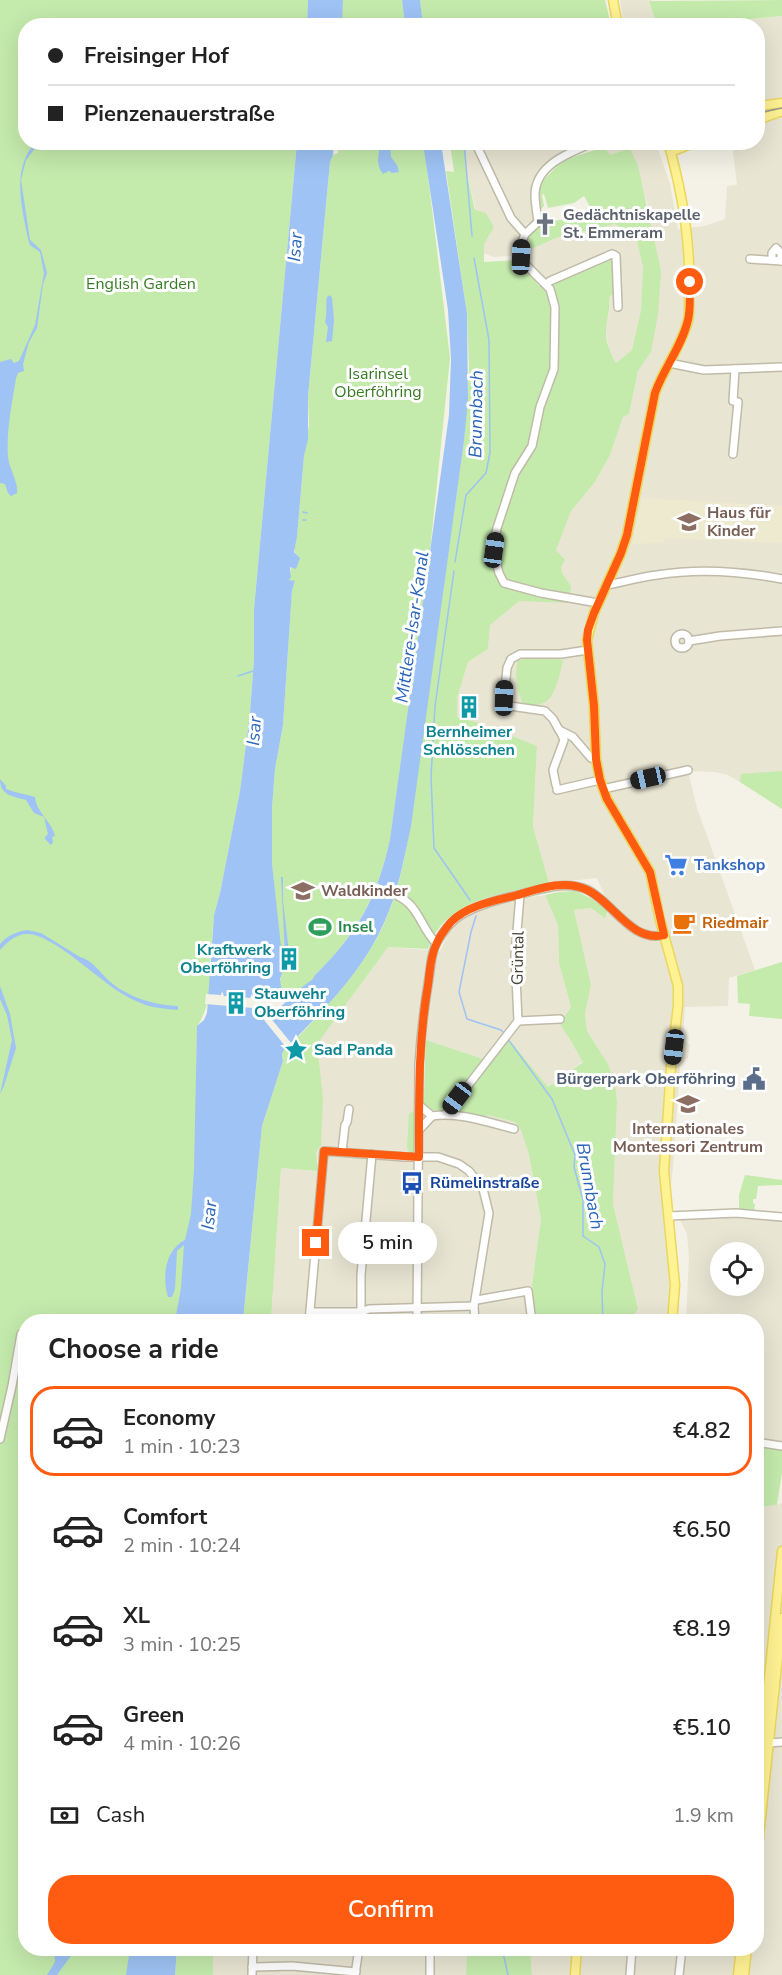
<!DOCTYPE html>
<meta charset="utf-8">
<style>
:root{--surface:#fff;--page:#f2f2f2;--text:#222;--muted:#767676;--line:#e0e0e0;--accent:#ff5c11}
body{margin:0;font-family:"Nunito Sans",sans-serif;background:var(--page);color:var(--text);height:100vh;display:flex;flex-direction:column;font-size:22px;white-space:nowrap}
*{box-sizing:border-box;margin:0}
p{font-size:20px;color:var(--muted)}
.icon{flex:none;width:33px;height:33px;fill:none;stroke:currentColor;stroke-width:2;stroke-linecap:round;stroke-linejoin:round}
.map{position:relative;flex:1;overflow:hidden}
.sheet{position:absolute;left:18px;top:1314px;width:746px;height:642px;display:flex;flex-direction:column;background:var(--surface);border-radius:24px;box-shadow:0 6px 24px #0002}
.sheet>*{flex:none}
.top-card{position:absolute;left:18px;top:18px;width:747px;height:132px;border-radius:24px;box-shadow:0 6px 24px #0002;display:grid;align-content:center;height:132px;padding:0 30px;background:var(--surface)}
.tools{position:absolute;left:710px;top:1242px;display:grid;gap:12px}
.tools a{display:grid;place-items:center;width:54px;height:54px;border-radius:50%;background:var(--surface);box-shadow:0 6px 24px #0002;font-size:30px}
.end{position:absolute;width:27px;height:27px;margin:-14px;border:8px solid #ff5c11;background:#fff;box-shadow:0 0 0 3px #fff}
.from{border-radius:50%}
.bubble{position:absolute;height:42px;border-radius:21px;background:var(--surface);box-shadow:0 6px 24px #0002;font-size:20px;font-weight:600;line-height:42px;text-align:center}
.car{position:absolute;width:18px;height:36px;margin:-18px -9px;border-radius:8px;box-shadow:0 0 4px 2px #0007;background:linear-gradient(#222 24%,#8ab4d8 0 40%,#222 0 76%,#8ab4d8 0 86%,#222 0)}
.top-card b{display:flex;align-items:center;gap:21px;height:57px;font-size:22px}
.top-card b+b{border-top:2px solid var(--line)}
.top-card i{width:15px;height:15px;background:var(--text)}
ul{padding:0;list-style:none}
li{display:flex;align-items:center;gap:18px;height:90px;margin:0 12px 9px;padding:0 18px;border:3px solid transparent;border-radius:24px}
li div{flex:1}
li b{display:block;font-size:22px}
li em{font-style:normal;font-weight:600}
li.selected{border-color:var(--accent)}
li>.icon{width:54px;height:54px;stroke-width:1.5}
h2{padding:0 30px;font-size:27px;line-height:72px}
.pay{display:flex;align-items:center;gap:15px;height:66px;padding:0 30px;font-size:22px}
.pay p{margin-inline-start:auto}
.action{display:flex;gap:12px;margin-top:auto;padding:12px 30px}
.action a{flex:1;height:69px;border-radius:24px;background:var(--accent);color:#fff;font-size:24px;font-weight:600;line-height:69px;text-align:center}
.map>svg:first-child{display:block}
.residential{fill:#e8e5d3;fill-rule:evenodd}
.education{fill:#eeeacf}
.green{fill:#c4eaac}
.water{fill:#9ec3f4}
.pier{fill:#f4f2e6}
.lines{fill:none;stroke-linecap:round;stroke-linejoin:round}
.stream{stroke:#9ec3f4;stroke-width:1.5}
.minor-casing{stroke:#c0bba8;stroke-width:10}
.major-casing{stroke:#ead75d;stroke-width:11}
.minor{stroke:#fff;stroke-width:7}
.major{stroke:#fff293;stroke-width:8}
.tram{stroke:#969696;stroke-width:1.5}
.route{stroke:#ff5c11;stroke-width:8}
.labels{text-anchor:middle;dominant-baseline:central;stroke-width:6;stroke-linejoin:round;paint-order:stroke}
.worship-label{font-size:16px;font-weight:bold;fill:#5b616d;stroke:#fff;text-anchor:start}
.park-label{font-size:16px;fill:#377c25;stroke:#fff}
.education-label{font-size:16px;font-weight:bold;fill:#785e54;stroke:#fff;text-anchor:start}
.culture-label{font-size:16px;font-weight:bold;fill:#0d838f;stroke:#fff;text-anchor:start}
.shop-label{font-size:16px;font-weight:bold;fill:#366cbe;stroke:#fff;text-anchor:start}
.food-label{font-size:16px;font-weight:bold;fill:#c56008;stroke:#fff;text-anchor:start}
.leisure-label{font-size:16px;font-weight:bold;fill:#27864d;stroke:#fff;text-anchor:start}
.street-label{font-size:16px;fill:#474335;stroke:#fff}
.service-label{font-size:16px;font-weight:bold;fill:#4e5e75;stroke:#fff;text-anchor:end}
.transit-label{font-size:16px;font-weight:bold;fill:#164399;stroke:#fff;text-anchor:start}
.water-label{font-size:18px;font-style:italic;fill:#2864b9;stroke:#fff}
</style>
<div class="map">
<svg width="782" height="1975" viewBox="0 0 782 1975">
<rect width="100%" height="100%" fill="#f4f2e6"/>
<g class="residential">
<polygon points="620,0 654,0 649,1 657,25 624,25"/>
<polygon points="782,16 782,98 758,100 758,26 692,26"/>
<polygon points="782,116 782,802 776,804 728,775 715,772 688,771 697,808 755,970 729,978 728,1006 685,1007 683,1040 690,1045 688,1058 685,1060 680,1067 673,1167 667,1216 670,1307 666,1321 636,1321 634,1315 638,1309 613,1204 617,1101 615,1084 608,1064 587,1031 585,1014 591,985 574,910 591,908 605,917 611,911 597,878 549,883 533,828 537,746 483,724 457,717 457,698 468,662 488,649 490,625 518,601 571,586 562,573 556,550 557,543 571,511 595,482 610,455 623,417 629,414 638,371 651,352 652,233 647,202 630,148 610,155 603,143 656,143 670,184 678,229 705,226 725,219 727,186 737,185 732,143 758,142 758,126 768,120"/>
<polygon points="465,143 585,143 550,160 536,175 531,197 536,220 526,224 532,248 556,238 615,224 636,237 643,267 641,310 632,350 616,363 609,350 605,324 609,314 610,296 615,294 617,252 610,252 545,280 524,255 494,257 484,253 484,244 465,165"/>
<polygon points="545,895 558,925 559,963 571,1007 565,1016 568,1038 583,1061 548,1087 508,1038 489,1061 426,1040 429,1110 457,1111 485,1119 486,1115 515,1122 521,1130 529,1155 541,1219 531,1292 534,1321 271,1322 281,1168 317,1171 318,1161 316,1152 323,1098 316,1045 388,947 440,951 449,933 465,916 495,903"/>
<path d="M 705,1217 L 782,1220 L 782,1447 L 756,1444 L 756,1322 L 686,1321 L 689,1256 L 687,1234 L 679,1218 ZM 720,1252 L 753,1252 L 753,1286 L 720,1286 Z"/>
<polygon points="782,1503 782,1975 532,1975 530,1949 756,1948 756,1507 777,1505"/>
<polygon points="213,1949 493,1949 492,1955 468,1954 466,1975 213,1975"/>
</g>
<polygon class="education" points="642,498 782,506 782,543 664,538 663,543 632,544"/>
<g class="green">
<path d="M 0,0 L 308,0 L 307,25 L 26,26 L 26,142 L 297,143 L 254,609 L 254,659 L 250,713 L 240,791 L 220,893 L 214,915 L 209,972 C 213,989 206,1012 197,1027 L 195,1216 L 178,1321 L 26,1322 L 26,1948 L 132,1949 L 130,1975 L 0,1975 Z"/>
<polygon points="343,0 402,0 405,25 341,26"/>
<polygon points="420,0 605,0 611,25 429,25 428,21 422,19"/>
<polygon points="782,0 782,16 692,25 657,25 649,1"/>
<path d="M 339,143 L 424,143 L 450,358 L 428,570 L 390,839 C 378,894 358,933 318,972 C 315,974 314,977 313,980 C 308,986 293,994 285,996 L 282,993 L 280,981 L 282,974 L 281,955 L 272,863 L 272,808 L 275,769 L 283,725 L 292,589 L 295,582 L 289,580 L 291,573 L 291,566 L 295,568 L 297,556 L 294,550 L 297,537 L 304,456 L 309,425 L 308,396 L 330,162 L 333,155 L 338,153 Z"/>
<path d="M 450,143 L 465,143 L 465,165 L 475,210 L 486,213 L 494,227 L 484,244 L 484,262 L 517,260 L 539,286 L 542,285 L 545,289 L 552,287 L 555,280 L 597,261 L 599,264 L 607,261 L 605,258 L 611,258 L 614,261 L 615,294 L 610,296 C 609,302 610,309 608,315 C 604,334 606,346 616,363 L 632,350 L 641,310 L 643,267 L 636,237 L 615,224 L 556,238 L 531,249 L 528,235 L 539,226 L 547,230 L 553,221 L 579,217 L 592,210 L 584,196 L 574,203 L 548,208 L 544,194 L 542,195 L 544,206 L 541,209 L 537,196 L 540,184 L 563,160 L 605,147 L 610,155 L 630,148 L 638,166 L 661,271 L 658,314 L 651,352 L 638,371 L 629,414 L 623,417 L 610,455 L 595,482 L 571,511 L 556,550 L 565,560 L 561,567 L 562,573 L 571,586 L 570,603 L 519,601 L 490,625 L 488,649 L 468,662 L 457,698 L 457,717 L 483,724 L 537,746 L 533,827 L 549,883 C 503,894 445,898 428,949 L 388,947 L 317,1044 L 323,1098 L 321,1145 L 316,1152 L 318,1171 L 281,1168 L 271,1321 L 243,1322 L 262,1126 L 283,1061 C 281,1055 282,1052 286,1047 L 296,1055 L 297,1052 L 303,1047 L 306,1051 L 309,1048 L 307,1044 L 303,1046 L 297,1038 C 330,1004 363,968 384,924 C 396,897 403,868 408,839 L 464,441 L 469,368 L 467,314 L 446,171 L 454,172 Z"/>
<path d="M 544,657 L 563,660 C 561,670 556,693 548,700 C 542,706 532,705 525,706 C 517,695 514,673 518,660 Z"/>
<polygon points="782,771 782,809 740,782 741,774"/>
<polygon points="576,891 592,899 608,911 605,918 591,908 574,910 591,985 585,1014 587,1031 608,1064 615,1084 617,1101 613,1204 638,1309 634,1315 636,1321 534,1321 531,1292 541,1219 529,1155 521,1130 515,1122 487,1115 485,1119 457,1111 429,1110 424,1104 426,1040 489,1061 508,1038 548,1087 583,1062 558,1020 565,1016 571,1007 559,963 558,925 545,895 559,892"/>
<polygon points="782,962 782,1019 749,1016 750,1004 738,1003 737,976"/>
<polygon points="416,1109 417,1148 414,1154 410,1154 407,1147 409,1114"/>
<polygon points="745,1175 782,1180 782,1185 758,1186 756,1199 753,1199 753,1203 755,1204 754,1210 739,1209 739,1195"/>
<polygon points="756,1444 782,1447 782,1472 777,1505 756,1507"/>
<polygon points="177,1949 213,1949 213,1975 175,1975"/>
<polygon points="493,1949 530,1949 532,1975 466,1975 467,1954 492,1955"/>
</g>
<g class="water">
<polygon points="308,0 343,0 342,24 307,25"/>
<polygon points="402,0 420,0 423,25 405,25"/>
<path d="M 35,143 L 39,143 L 26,160 L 21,180 L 30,240 L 41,250 L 47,273 L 43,284 L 37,328 L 29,342 L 23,364 L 24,371 L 18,373 L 16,378 C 12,404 6,431 8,457 C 9,468 19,484 17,493 L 11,496 L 8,493 L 5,484 L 0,483 L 0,362 L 11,359 L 14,363 L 19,361 L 35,325 L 44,273 L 40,252 L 30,245 L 28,239 C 22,207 11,170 35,143 Z"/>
<path d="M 297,143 L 334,143 L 333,155 L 330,162 L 308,396 L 308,439 L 304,456 L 297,537 L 294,552 L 300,558 L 296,569 L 290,567 L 291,577 L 289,580 L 295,581 L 292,590 L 283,725 L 275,769 L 272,808 L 272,863 L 282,956 L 282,974 L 280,979 L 282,993 L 265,995 L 263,1017 L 286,1047 C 282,1052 281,1055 283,1061 L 262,1126 L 243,1321 L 175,1321 L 181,1288 L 184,1245 L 177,1251 L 175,1289 L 172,1297 L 168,1297 C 162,1277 165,1250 185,1240 L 191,1214 L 194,1170 L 197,1026 L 204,1020 L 207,1013 L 214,915 L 220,893 L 240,791 L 250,713 L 254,659 L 254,609 Z"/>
<path d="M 378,143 L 390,143 L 391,157 L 397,165 L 399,172 L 392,173 L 389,171 L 383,174 C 376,165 378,157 380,146 Z"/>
<path d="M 423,143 L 441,143 L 467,314 L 468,400 L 464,441 L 411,826 C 404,859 398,893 384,923 C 363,970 327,1007 291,1043 L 269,1017 L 287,1001 L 285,996 L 294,993 L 313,979 L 314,976 C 357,934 377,899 390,839 L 449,415 L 451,359 L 448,310 Z"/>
<path d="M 330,295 L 332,298 L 334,320 L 332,341 L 326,342 L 328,327 L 325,322 C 328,313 325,305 327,297 Z"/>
<path d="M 0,779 L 6,786 L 6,789 C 16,793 25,794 35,797 C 36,812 52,822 55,836 L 52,837 L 53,842 L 51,845 L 45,839 L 45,837 L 48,834 L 44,817 L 34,813 L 26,800 C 13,796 0,796 0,779 Z"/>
<polygon points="281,877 283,877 283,901 289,952 285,954"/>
<path d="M 27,930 L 41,933 L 80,957 C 92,960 100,972 108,980 C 127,997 153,1005 178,1006 L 178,1010 C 153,1008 143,1006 121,993 C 99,980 51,933 27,934 C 16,934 7,942 0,950 L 0,944 C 8,935 16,932 27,930 Z"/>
<polygon points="0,986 10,1014 16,1048 4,1086 0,1094 12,1040 7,1015 0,999"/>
<polygon points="54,1949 76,1949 57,1975 47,1975 55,1962"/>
<polygon points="130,1949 177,1949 175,1975 126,1975"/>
</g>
<g class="pier">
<polygon points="376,883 399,892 396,900 373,891"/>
<polygon points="222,991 224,996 235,997 237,993 239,997 250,998 252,994 253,998 265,999 266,996 284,993 285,996 268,998 267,1016 269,1013 269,1016 291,1043 289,1045 266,1016 266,1019 289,1045 286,1047 264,1020 264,1009 205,1004 206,994 221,995"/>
</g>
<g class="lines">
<g class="stream">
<polyline points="464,142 472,236"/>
<polyline points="303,512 307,513"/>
<polyline points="303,520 306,520"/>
<polyline points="455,562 466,495 486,473 490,452 489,340 474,258"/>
<polyline points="454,571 435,706 431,777 434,848 470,900"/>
<polyline points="238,676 253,671"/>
<polyline points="476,916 471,932 459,992 467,1019 501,1030 505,1034"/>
<polyline points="507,1038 552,1099 575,1155 574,1167 583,1200 583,1236 599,1247 605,1264 602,1292 603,1322"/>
<polyline points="502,1948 508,1975"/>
</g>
<g class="minor-casing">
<g id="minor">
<polyline points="475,142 511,218 525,234"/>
<path d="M 595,142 C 571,152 536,164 535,194 C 535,204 537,213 538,222 L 525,234 L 522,242 L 521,257 L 524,263 L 550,289 L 555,307 L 554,369 L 540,407 L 532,446 L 515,473 L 497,528 L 493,550 L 499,573 L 504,583 L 541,593 L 598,603"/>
<polyline points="750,259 782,261"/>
<polyline points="772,260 772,253 776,248 781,253 781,261"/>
<polyline points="546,284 550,281 612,254 616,256 618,307"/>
<polyline points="669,363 704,370 782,367"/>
<polyline points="733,454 738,402 733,401 735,369"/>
<path d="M 607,585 C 624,582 640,577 657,575 C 699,568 740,571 782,579"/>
<circle cx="682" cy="641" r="7"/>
<polyline points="689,641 720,636 782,631"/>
<polyline points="588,650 561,654 520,654 511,659 507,668 504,700 510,706 545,711 553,719 559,730 573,737 591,758 596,759"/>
<polyline points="556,785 553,770 564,740 560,731"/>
<polyline points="603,789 688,770"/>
<polyline points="557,790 600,780"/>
<path d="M 398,896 C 419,906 421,928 436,943"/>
<polyline points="518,1021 560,1019"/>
<polyline points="419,1105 432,1116"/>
<polyline points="446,1114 518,1021 515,955 520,895"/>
<path d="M 419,1130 L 432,1116 C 460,1112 487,1122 514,1129"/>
<polyline points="342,1152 345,1125 347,1122 349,1109"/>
<polyline points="669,1216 736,1213 782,1217"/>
<polyline points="477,1300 528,1291 532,1322"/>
<polyline points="310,1312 361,1312 369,1309 474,1306"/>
<polyline points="361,1312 361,1275 372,1154"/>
<polyline points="309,1322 324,1151 405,1157 438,1157 459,1164 469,1171 483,1189 489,1213 474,1306 475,1322"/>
<path d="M 417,1322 L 419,1064 C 421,1035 424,1007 429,978 C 431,966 431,952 437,942 C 443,932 451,921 461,915 C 479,904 501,899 521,894 C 543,889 566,880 588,890 C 613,903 632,943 664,935"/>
<polyline points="0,1439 12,1386 21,1334"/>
<polyline points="756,1442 782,1446"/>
<polyline points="756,1744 782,1742"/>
<polyline points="430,1948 430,1975"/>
<polyline points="252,1967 292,1966 356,1972"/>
<polyline points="252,1975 253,1948"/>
<polyline points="355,1975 359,1948"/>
<polyline points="630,1975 632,1948"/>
<polyline points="679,1975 682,1948"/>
</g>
</g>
<g class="major-casing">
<g id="major">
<polyline points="613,0 618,26"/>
<polyline points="758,106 782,103"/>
<polyline points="758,120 782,111"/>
<path d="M 668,142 C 682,191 691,243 689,294 C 689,303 690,313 688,321 C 681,347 664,368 655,393 L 627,535 L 621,553 L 594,613 L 587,640 L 594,706 L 596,759 L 600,780 L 607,799 L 650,872 L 660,920 L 678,986 L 678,1005 L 671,1067 L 664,1171 L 675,1285 L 672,1322"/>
<polyline points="671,152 696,142"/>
<polyline points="756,1804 782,1551"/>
<polyline points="756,1864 782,1618"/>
<polyline points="575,1975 577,1948"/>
<polyline points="738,1975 741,1948"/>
<polyline points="744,1975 747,1948"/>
</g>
</g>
<use href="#minor" class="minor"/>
<use href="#major" class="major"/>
<polyline class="tram" points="758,113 782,108"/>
</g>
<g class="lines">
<path class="route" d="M 316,1243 L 324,1151 L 419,1157 C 419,1099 418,1042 428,985 C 430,972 430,957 436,945 C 439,937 446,928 451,922 C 467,906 493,901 514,896 C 536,890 562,879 585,889 C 612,900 631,943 664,935 L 650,872 L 607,799 L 600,780 L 596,759 L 594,706 L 587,640 L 588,630 L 594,613 L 621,553 L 627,535 L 655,393 C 664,368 682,346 688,320 C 691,308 689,294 690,282"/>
</g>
<defs>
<g id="church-bare" transform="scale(1.8)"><path d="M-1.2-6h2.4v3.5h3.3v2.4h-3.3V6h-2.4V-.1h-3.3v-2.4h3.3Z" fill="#6b7280" stroke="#fff" stroke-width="2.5" paint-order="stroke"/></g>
<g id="school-bare" transform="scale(1.8)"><path d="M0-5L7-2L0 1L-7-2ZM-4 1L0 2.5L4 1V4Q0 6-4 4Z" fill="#8d6e63" stroke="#fff" stroke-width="2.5" paint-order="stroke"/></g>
<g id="building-bare" transform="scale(1.8)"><path d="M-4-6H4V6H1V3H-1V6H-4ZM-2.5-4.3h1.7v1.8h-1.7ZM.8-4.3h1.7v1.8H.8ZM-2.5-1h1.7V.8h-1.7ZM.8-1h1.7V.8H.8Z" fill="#0f9aa8" stroke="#fff" stroke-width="2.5" paint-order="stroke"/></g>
<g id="supermarket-bare" transform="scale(1.8)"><path d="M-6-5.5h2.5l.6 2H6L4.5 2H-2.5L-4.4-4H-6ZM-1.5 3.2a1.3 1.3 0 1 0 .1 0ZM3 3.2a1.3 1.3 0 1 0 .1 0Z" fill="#3f7fe0" stroke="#fff" stroke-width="2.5" paint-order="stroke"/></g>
<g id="cafe-bare" transform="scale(1.8)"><path d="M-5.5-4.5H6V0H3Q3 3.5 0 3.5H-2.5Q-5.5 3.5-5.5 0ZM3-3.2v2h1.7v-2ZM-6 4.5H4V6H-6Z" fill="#e8710a" stroke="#fff" stroke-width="2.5" paint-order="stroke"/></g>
<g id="stadium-bare" transform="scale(1.8)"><path d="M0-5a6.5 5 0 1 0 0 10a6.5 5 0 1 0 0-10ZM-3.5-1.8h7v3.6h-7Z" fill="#2e9e5b" stroke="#fff" stroke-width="2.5" paint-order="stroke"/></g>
<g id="sight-bare" transform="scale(1.8)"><path d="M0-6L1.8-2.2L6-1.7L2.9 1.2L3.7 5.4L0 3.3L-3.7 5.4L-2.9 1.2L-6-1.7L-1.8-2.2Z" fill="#0f9aa8" stroke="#fff" stroke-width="2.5" paint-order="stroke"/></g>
<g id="civic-bare" transform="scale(1.8)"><path d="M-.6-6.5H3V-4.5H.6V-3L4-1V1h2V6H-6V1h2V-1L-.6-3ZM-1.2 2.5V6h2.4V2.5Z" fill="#5c6f8a" stroke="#fff" stroke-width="2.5" paint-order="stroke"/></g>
<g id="bus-bare" transform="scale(1.8)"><path d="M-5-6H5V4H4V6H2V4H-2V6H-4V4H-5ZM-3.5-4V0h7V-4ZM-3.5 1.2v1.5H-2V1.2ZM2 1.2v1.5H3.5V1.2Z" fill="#1a4fb4" stroke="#fff" stroke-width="2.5" paint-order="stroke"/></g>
</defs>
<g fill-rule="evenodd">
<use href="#church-bare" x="545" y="224"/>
<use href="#school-bare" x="689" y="522"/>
<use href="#building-bare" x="469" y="707"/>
<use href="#supermarket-bare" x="676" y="865"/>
<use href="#school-bare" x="303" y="891"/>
<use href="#cafe-bare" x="684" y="923"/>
<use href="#stadium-bare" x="320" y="927"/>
<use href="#building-bare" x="289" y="959"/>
<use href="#building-bare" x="236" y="1003"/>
<use href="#sight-bare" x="296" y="1050"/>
<use href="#civic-bare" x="754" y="1079"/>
<use href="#school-bare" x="688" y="1104"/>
<use href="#bus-bare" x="412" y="1183"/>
</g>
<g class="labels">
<g class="worship-label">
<text x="563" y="215">Gedächtniskapelle<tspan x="563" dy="18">St. Emmeram</tspan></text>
</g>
<g class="park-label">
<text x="141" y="284">English Garden</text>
<text x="378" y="374">Isarinsel<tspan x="378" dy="18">Oberföhring</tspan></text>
</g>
<g class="education-label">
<text x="707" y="513">Haus für<tspan x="707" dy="18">Kinder</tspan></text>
<text x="321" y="891">Waldkinder</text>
<text x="688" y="1129" text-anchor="middle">Internationales<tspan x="688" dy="18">Montessori Zentrum</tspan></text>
</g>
<g class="culture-label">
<text x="469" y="732" text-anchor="middle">Bernheimer<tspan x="469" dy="18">Schlösschen</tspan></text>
<text x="271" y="950" text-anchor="end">Kraftwerk<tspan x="271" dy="18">Oberföhring</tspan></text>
<text x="254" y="994">Stauwehr<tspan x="254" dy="18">Oberföhring</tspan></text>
<text x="314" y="1050">Sad Panda</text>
</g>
<g class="shop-label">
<text x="694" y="865">Tankshop</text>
</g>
<g class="food-label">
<text x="702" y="923">Riedmair</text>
</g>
<g class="leisure-label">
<text x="338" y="927">Insel</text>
</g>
<g class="street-label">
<text transform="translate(518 958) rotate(-89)">Grüntal</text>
</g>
<g class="service-label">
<text x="736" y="1079">Bürgerpark Oberföhring</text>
</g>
<g class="transit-label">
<text x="430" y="1183">Rümelinstraße</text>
</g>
<g class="water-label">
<text transform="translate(295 247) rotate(-86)">Isar</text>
<text transform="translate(476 414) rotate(-89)">Brunnbach</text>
<text transform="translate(412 627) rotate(-82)">Mittlere-Isar-Kanal</text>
<text transform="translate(254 731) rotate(-86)">Isar</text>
<text transform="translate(590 1186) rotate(80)">Brunnbach</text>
<text transform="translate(209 1215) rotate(-84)">Isar</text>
</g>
</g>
</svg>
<div class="tools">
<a><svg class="icon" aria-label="locate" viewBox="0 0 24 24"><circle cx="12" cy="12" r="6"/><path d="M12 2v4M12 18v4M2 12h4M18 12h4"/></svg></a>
</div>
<i class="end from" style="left:690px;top:282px"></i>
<i class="end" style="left:316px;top:1243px"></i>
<div class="bubble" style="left:338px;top:1222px;width:99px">5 min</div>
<i class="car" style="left:521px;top:257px;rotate:2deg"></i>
<i class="car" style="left:494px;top:550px;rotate:8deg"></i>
<i class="car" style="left:504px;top:698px;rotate:2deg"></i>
<i class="car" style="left:648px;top:778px;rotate:257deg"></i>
<i class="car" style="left:674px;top:1047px;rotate:187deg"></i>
<i class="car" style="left:457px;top:1098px;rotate:217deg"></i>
<div class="top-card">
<b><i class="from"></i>Freisinger Hof</b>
<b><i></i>Pienzenauerstraße</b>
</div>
<section class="sheet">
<h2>Choose a ride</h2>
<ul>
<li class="selected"><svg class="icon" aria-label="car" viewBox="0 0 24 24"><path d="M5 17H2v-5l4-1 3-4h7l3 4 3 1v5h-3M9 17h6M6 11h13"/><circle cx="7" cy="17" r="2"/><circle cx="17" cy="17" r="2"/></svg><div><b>Economy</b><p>1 min · 10:23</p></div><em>€4.82</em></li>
<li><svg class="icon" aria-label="car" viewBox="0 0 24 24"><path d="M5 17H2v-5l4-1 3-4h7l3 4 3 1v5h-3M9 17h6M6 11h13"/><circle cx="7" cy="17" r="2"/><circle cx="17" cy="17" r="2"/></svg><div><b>Comfort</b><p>2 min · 10:24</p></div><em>€6.50</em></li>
<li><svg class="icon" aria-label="car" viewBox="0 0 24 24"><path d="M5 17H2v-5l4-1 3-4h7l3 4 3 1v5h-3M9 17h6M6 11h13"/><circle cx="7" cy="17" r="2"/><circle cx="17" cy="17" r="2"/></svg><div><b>XL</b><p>3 min · 10:25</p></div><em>€8.19</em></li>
<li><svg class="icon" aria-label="car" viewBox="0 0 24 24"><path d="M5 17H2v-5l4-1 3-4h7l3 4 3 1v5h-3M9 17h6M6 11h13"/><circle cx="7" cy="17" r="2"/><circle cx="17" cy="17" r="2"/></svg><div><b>Green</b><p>4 min · 10:26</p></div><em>€5.10</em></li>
</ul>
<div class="pay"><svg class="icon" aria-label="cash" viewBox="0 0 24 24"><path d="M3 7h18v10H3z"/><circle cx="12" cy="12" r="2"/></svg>Cash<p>1.9 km</p></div>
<div class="action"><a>Confirm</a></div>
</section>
</div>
